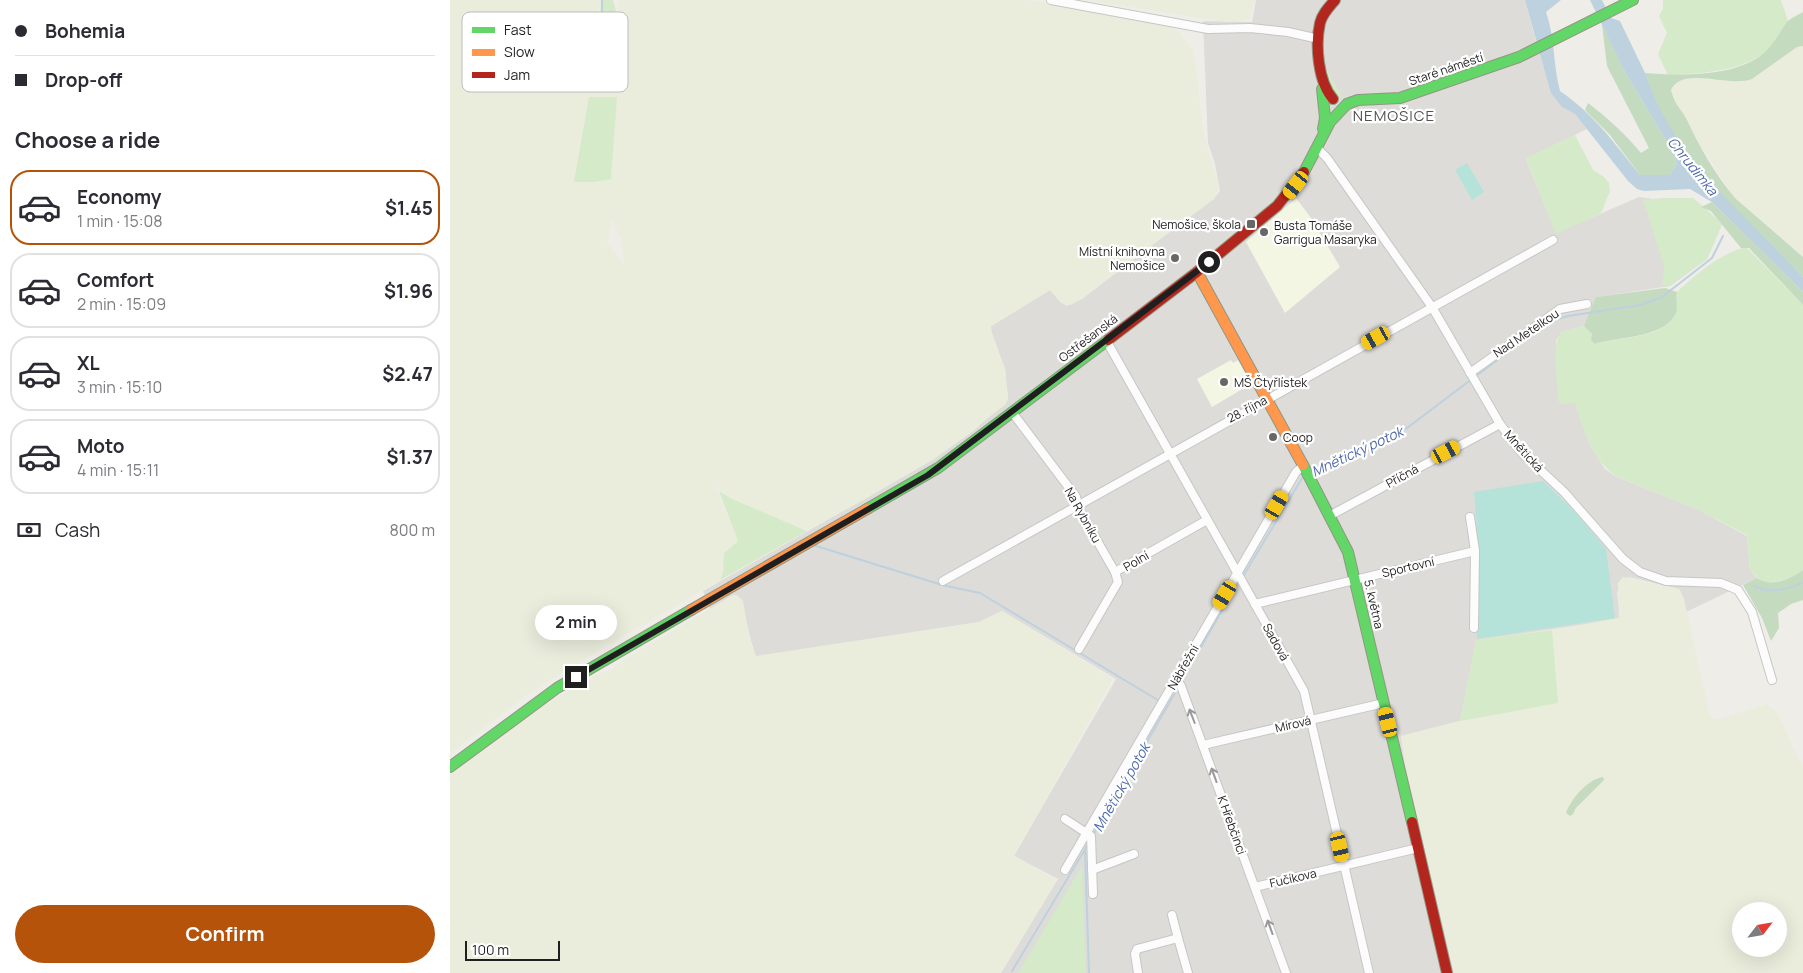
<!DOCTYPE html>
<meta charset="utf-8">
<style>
:root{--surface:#fff;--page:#f7f7f7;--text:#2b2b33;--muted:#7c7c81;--line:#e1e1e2;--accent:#b45309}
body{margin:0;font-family:Manrope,sans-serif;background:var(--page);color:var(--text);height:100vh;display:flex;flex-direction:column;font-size:19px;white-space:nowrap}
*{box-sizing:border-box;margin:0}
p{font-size:16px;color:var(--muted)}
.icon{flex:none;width:28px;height:28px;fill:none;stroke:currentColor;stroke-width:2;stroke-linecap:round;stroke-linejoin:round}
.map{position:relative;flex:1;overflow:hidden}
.drawer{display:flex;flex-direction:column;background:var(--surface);width:450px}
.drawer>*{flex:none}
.guide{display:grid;align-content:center;height:110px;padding:0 15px;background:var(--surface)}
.needle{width:32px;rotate:59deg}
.fabs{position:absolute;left:1282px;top:902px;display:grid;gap:10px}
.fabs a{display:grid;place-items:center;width:55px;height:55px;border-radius:50%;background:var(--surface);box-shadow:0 5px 20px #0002;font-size:25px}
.scale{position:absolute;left:15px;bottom:12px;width:95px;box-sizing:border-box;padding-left:5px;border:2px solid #1f1f1f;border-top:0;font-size:14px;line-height:18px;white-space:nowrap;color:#1f1f1f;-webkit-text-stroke:4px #fff;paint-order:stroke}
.end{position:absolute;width:22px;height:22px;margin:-11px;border:6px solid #1f1f1f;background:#fff;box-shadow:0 0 0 2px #fff}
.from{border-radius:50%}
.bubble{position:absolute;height:35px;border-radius:18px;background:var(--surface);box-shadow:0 5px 20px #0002;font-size:16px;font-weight:700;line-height:35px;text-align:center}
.car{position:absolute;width:15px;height:30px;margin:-15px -8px;border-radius:6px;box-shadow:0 0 4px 1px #0007;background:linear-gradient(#f5c518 24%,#345 0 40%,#f5c518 0 76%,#345 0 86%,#f5c518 0)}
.guide b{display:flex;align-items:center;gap:18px;height:48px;font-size:19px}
.guide b+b{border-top:1px solid var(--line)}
.guide i{width:12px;height:12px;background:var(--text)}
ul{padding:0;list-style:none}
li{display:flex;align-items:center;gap:15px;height:75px;margin:0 10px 8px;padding:0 5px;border:2px solid var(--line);border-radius:20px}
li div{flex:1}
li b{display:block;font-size:19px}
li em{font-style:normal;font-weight:700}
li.selected{border-color:var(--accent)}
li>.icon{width:45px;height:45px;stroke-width:1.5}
h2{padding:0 15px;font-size:22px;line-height:60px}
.pay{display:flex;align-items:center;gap:12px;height:55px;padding:0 15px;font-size:19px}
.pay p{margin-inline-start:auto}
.action{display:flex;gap:10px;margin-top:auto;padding:10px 15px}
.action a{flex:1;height:58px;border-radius:30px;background:var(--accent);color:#fff;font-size:20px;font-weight:700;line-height:58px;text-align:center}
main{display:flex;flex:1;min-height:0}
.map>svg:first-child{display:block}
.residential{fill:#dddcd9}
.education{fill:#f4f6e4}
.farmland{fill:#eaeddc;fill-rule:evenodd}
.grass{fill:#d4eac8}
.forest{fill:#c4dbbf}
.pitch{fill:#b6e3d9}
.water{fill:#bdd1df}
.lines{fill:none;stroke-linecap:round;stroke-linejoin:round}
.stream{stroke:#bdd1df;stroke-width:2}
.street-casing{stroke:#c6c6c4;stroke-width:10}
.fast-casing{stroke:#919781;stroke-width:12}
.slow-casing{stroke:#919781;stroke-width:12}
.jam-casing{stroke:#919781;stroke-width:12}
.street{stroke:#fcfcfc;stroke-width:8}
.fast{stroke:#63d668;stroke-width:10}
.slow{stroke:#ff974d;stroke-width:10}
.jam{stroke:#b3261e;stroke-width:10}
.oneway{stroke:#999}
.route{stroke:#1f1f1f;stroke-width:6}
.poi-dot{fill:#676765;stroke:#fff;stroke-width:2}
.labels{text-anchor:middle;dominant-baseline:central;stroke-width:4.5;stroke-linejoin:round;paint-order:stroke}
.street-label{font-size:12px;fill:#1f1f1f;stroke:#fff}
.poi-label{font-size:12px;fill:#1f1f1f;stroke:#fff;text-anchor:start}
.water-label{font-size:14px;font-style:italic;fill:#4f6aab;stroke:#fff}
.quarter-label{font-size:15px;letter-spacing:1px;fill:#525252;stroke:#fff}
.key{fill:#fff;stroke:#bcbcbc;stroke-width:1}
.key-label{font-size:14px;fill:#1f1f1f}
</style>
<main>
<section class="drawer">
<div class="guide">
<b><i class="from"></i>Bohemia</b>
<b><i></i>Drop-off</b>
</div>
<h2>Choose a ride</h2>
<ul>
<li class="selected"><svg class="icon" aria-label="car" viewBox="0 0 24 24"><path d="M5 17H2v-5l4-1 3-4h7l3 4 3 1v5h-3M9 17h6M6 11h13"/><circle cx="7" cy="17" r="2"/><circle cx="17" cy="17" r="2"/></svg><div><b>Economy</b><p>1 min · 15:08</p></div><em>$1.45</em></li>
<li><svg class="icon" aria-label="car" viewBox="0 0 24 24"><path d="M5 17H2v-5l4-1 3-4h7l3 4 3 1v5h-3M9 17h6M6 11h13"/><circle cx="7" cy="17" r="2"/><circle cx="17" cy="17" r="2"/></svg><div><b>Comfort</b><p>2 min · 15:09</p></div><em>$1.96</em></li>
<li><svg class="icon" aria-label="car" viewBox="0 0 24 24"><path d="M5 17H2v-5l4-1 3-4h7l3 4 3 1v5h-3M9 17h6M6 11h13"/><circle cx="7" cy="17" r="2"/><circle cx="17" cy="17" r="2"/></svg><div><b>XL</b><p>3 min · 15:10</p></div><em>$2.47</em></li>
<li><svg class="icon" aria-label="car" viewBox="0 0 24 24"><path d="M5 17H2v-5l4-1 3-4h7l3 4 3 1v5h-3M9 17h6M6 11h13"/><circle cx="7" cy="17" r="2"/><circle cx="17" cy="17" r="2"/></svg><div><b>Moto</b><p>4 min · 15:11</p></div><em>$1.37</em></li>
</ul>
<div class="pay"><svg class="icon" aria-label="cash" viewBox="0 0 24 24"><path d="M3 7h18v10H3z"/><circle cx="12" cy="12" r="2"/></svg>Cash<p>800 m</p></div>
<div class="action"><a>Confirm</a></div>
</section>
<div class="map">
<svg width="1353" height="973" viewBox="0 0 1353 973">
<rect width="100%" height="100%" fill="#eeede8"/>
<polygon class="residential" points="806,0 1075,0 1086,41 1112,107 1125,114 1137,129 1076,159 1106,233 1189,197 1203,199 1243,198 1272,224 1257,259 1220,286 1147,297 1134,326 1111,332 1106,341 1109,402 1125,403 1140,445 1155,469 1165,476 1247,509 1297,536 1300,570 1307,578 1236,612 1232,594 1229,589 1179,577 1167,592 1170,618 1166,620 1027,640 1010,721 951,736 955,764 1004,973 551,973 608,879 564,856 666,679 552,611 529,622 305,657 291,599 283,595 260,609 253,591 484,459 523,431 558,400 555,369 542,336 541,326 600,290 616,306 632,299 767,195 770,191 765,164 758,143 753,21 802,22"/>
<g class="education">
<polygon points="846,198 861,218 890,267 835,313 796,242"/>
<polygon points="781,360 783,363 788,360 801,384 762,407 747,379"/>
</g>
<g class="farmland">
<path d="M 0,0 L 151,0 L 144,30 L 170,29 L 168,0 L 574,0 L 622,5 L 717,26 L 729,32 L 742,50 L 747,71 L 753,132 L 768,183 L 768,191 L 764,199 L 626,302 L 621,305 L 611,303 L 600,290 L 540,327 L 555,369 L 558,396 L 556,404 L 484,459 L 408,503 L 359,529 L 350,528 L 280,498 L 265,485 L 288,541 L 274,553 L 273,573 L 270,580 L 160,644 L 152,645 L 150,650 L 89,686 L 0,753 ZM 139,97 L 167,97 L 161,179 L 130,148 ZM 162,219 L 171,239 L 175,266 L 157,243 Z"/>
<polygon points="636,0 805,0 805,1 799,19 777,22"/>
<polygon points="1353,46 1353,256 1286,199 1278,189 1258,156 1246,141 1237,119 1225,104 1221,90 1226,83 1239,78 1294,82 1348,47"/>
<path d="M 1173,577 L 1229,589 L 1234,599 L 1259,713 L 1263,719 L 1270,719 L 1317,704 L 1327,713 L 1353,768 L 1353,973 L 1004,973 L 955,764 L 951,736 L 1029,716 L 1107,703 L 1102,630 L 1169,618 L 1168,583 ZM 1146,778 L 1154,780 L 1120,816 ZM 1291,911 L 1329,911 L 1329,949 L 1291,949 Z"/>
<polygon points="283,595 287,595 293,601 299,635 306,656 529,622 552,611 663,679 564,856 607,880 551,973 0,973 0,775 102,700 146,675 161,670 172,661"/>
</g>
<g class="grass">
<polygon points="151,0 163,0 168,18 164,28 146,27 150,17"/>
<path d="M 1213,0 L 1331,0 L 1338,21 C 1334,27 1331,35 1327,41 C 1302,72 1254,73 1218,75 L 1208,54 L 1217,33 L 1209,16 L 1213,9 Z"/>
<polygon points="874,65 893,98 880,94"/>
<polygon points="139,97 167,97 161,179 143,182 124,182"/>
<polygon points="1125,135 1143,170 1154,177 1159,183 1160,191 1151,213 1106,234 1076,158"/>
<polygon points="1213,198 1243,198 1272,224 1257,259 1217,287 1212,284 1214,266 1193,200"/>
<path d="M 1296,247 L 1353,305 L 1353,570 C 1341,579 1327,583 1312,582 L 1300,570 L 1297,535 L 1247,509 L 1166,476 C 1143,460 1132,429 1125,403 L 1112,404 L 1109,402 C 1107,386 1101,345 1111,332 L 1134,326 L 1140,331 L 1145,344 C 1166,337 1204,339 1220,322 C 1228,314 1225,302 1227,292 C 1248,273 1269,254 1296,247 Z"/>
<polygon points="269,491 280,498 357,531 270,580 273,573 274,553 288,541"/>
<polygon points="1102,630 1108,703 1010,721 1026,640"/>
<polygon points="632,866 636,973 568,973"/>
</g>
<g class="forest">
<path d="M 1353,12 L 1353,46 L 1347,47 L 1302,79 C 1280,88 1232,65 1221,90 C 1225,106 1231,108 1237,120 C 1250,148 1266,176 1286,199 L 1353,257 L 1353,277 C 1305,228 1236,168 1207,105 C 1203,95 1199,84 1195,73 C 1229,76 1287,77 1314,53 C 1325,43 1329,33 1337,22 C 1341,18 1348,15 1353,12 Z"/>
<path d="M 1152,24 L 1174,70 L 1223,152 L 1227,164 L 1219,175 L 1190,175 L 1160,135 L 1135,110 L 1138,103 C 1158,118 1175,134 1191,153 L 1199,148 L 1157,66 Z"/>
<polygon points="1262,202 1353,292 1353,305 1299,248 1291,248 1261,211 1251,207"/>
<path d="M 1215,288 L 1227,292 C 1225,300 1229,309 1225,315 C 1212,339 1167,336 1145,344 L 1141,340 L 1142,334 L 1134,326 L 1146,297 Z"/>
<path d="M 1353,570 L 1353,600 L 1341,604 L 1328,613 L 1329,628 L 1321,641 L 1312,618 L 1293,585 L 1307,578 C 1320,588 1341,579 1353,570 Z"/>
<path d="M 1153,777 L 1154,780 L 1126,808 L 1123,814 L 1120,816 L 1116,813 C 1121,799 1138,779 1153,777 Z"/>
</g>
<g class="pitch">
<polygon points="1017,163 1034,192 1022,200 1005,170"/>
<polygon points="1093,481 1125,512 1156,549 1165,618 1027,639 1025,604 1029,554 1024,492"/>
</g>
<path class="water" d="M 1075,0 L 1111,0 L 1096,12 C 1105,37 1103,65 1110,91 C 1145,115 1164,143 1190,175 L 1219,175 L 1227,164 L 1223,152 L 1174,70 L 1140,0 L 1152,0 L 1161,18 L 1170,21 L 1195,73 L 1208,106 L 1230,144 L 1272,194 L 1353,277 L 1353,292 L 1262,202 L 1240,189 L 1194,191 L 1187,189 L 1178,181 L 1125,114 L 1112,107 L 1101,93 Z"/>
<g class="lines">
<g class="stream">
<polyline points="152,24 152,0"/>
<polyline points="1026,376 1098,322 1118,316 1190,305 1212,297 1262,258 1273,236"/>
<polyline points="860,472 957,428 1022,379"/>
<polyline points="363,545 492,585 530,593 711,702"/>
<polyline points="792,578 854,475"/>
<path d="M 1304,586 C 1322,594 1336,589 1353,583"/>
<polyline points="731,681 789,582"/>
<polyline points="643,835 728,688"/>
<polyline points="638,844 635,849 639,973"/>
<polyline points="562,971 634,851"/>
</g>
<g class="street-casing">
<g id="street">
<polyline points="601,0 758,29 800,28 838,32 869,39"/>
<polyline points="867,148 877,158 982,307 1050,424 1071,452 1114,492 1173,559 1190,572 1216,581 1271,583 1288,590 1302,612 1322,680"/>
<polyline points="656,340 854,691 919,973"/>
<polyline points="1020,373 1110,309 1137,304"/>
<polyline points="562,412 626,497 630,511 665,572"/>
<polyline points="881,515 1050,424"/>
<polyline points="493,581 1103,240"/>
<polyline points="805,604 1025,551 1020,517"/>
<polyline points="1024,628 1025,551"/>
<polyline points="629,649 668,582 665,572 757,520"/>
<polyline points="726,679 731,686 836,973"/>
<polyline points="753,745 934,703"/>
<polyline points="615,819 641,836 643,894"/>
<polyline points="615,870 846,472 853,466"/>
<polyline points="642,870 684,854"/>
<polyline points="805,887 968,848"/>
<polyline points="722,915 728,938"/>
<polyline points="688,973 685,954 687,949 728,938 738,973"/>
</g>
</g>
<g class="fast-casing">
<g id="fast">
<polyline points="872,89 875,118 873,129"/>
<polyline points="854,172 880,122 897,104 908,100 950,98 1069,57 1183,0"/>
<polyline points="853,465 898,552 962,822"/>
<polyline points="417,509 488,468 658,340"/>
<polyline points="0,767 107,688 241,610"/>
</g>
</g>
<g class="slow-casing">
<g id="slow">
<polyline points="747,272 853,465"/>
<polyline points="241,610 417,509"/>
</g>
</g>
<g class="jam-casing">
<g id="jam">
<path d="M 883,99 C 868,82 865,45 870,23 C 872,14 879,7 885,0"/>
<polyline points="658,340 747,272 827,206 854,172"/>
<polyline points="962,822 997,973"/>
</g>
</g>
<use href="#street" class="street"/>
<use href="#fast" class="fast"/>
<use href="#slow" class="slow"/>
<use href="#jam" class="jam"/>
</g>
<defs><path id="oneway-shaft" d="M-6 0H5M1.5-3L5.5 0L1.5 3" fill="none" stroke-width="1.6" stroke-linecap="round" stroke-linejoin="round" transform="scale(1.25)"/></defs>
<g class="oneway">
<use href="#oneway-shaft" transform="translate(742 716) rotate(-111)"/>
<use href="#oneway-shaft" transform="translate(764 775) rotate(-110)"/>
<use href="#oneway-shaft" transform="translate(820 927) rotate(-110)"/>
</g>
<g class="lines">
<polyline class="route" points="126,677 478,475 759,262"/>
</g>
<g class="poi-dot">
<rect x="796" y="219" width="10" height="10" rx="2.5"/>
<circle cx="814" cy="232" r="5"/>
<circle cx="725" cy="258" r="5"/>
<circle cx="774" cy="382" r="5"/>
<circle cx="823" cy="437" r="5"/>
</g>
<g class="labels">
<g class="street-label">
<text transform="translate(996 69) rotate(-19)">Staré náměstí</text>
<text transform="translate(1076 333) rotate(-34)">Nad Metelkou</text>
<text transform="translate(638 338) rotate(-37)">Ostřešanská</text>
<text transform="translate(797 409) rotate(-28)">28. října</text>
<text transform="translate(1074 451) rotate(48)">Mnětická</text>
<text transform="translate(952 476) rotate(-29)">Příčná</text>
<text transform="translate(633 515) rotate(61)">Na Rybníku</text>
<text transform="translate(686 561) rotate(-30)">Polní</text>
<text transform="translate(958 567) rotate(-13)">Sportovní</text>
<text transform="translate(924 604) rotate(77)">5. května</text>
<text transform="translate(826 642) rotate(61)">Sadová</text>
<text transform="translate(733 667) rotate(-60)">Nábřežní</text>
<text transform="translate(843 724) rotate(-13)">Mírová</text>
<text transform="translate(782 825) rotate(70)">K Hřebčinci</text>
<text transform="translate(843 878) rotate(-13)">Fučíkova</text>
</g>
<g class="poi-label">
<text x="791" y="224" text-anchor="end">Nemošice, škola</text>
<text x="824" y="225">Busta Tomáše<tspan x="824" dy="14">Garrigua Masaryka</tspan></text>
<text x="715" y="251" text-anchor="end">Místní knihovna<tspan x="715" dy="14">Nemošice</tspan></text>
<text x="784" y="382">MŠ Čtyřlístek</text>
<text x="833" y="437">Coop</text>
</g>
<g class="water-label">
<text transform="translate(1243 166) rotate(51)">Chrudimka</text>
<text transform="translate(907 451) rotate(-25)">Mnětický potok</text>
<text transform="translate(671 787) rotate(-60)">Mnětický potok</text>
</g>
<g class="quarter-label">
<text x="944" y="115">NEMOŠICE</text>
</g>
</g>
<rect x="12" y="12" width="166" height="80" rx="8" class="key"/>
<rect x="22" y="27" width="23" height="6" fill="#63d668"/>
<rect x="22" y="49" width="23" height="7" fill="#ff974d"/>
<rect x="22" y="72" width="23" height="6" fill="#b3261e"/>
<g class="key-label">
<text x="54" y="35">Fast</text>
<text x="54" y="57">Slow</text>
<text x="54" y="80">Jam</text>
</g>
</svg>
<div class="fabs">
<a><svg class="needle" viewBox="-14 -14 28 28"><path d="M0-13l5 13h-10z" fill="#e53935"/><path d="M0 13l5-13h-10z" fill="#7c7c81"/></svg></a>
</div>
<div class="scale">100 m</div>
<i class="end from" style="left:759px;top:262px"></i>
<i class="end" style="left:126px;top:677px"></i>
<div class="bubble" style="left:85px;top:605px;width:82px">2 min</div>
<i class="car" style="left:846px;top:185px;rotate:218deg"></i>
<i class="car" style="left:926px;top:338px;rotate:241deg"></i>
<i class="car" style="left:996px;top:452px;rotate:62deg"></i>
<i class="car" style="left:827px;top:505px;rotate:30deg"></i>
<i class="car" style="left:775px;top:595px;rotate:211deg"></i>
<i class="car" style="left:938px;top:722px;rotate:346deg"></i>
<i class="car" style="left:890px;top:847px;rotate:167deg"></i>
</div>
</main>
